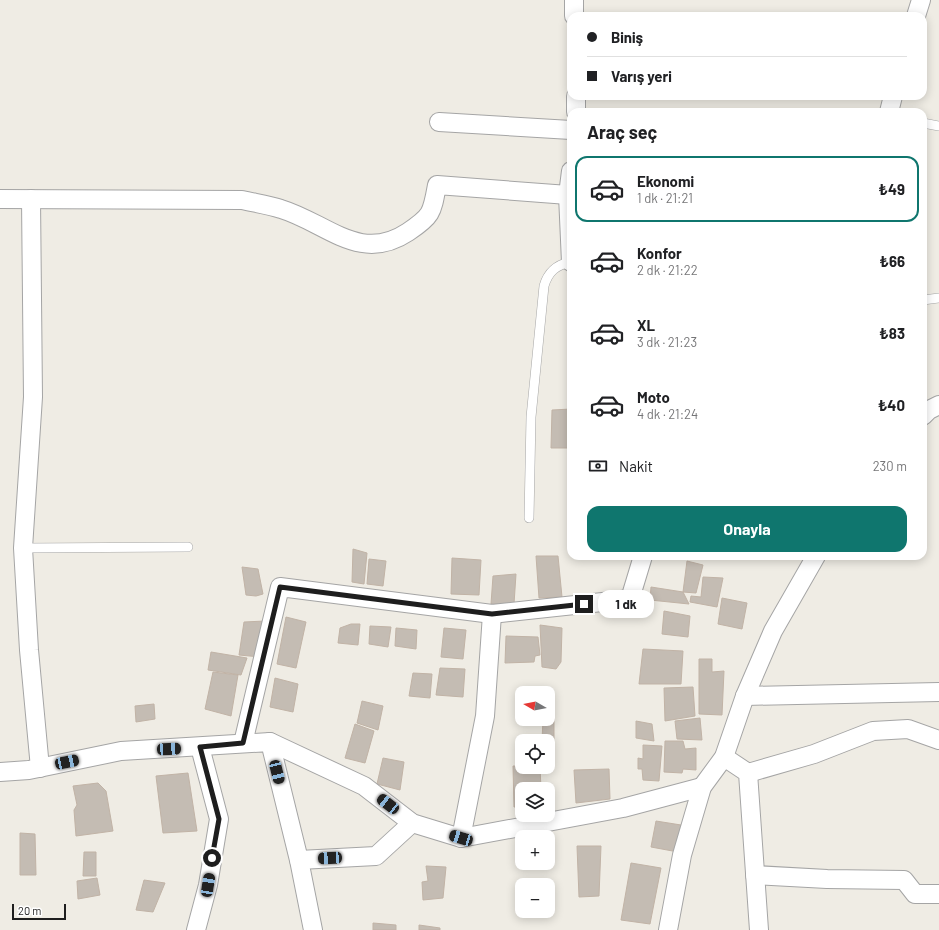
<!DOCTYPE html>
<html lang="tr">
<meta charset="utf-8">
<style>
:root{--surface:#fff;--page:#f2f2f2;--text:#202124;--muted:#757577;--line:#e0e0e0;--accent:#0f766e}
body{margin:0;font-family:Barlow,sans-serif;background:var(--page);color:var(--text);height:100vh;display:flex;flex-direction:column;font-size:15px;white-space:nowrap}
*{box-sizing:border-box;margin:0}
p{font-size:13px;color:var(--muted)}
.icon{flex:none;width:22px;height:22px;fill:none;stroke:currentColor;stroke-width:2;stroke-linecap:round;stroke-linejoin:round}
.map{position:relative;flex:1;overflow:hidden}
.details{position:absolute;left:567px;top:108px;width:360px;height:452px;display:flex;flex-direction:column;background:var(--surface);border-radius:12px;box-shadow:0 2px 10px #0003}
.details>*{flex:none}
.banner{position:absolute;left:567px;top:12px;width:360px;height:88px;border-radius:12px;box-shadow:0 2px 10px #0003;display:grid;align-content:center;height:88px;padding:0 20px;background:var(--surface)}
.needle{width:26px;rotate:279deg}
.buttons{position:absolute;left:515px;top:686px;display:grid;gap:8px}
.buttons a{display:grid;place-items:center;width:40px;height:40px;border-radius:8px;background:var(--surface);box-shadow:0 2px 10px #0003;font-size:20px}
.scale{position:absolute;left:12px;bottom:10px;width:54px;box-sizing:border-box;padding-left:4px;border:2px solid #1e1e1e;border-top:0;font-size:11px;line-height:14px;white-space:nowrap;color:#1e1e1e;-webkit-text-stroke:3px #fff;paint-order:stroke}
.end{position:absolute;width:18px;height:18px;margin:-9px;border:5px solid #1e1e1e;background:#fff;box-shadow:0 0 0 2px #fff}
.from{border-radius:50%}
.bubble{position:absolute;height:28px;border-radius:12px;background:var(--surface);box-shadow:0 2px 10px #0003;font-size:13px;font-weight:700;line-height:28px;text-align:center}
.car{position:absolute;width:12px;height:24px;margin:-12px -6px;border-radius:5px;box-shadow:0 0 3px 1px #0007;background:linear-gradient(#222 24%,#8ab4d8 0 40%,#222 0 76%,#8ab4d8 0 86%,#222 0)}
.banner b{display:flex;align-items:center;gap:14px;height:38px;font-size:15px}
.banner b+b{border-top:1px solid var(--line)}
.banner i{width:10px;height:10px;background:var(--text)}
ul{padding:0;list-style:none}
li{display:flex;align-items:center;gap:12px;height:66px;margin:0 8px 6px;padding:0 12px;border:2px solid transparent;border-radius:12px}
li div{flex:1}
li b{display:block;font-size:15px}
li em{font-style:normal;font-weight:700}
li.on{border-color:var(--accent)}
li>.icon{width:36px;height:36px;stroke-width:1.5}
h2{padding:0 20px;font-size:18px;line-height:48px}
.pay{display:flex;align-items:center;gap:10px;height:44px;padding:0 20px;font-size:15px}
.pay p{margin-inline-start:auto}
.primary-button{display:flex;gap:8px;margin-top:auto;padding:8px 20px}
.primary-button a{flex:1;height:46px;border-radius:12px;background:var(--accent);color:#fff;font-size:16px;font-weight:700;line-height:46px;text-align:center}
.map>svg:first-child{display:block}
.building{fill:#c4bcb3;stroke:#c1b3a6}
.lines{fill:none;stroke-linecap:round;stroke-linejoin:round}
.service-casing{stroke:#a5a5a5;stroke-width:10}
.minor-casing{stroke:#a5a5a5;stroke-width:20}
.service{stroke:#fff;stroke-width:9}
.minor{stroke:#fff;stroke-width:18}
.route{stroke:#1e1e1e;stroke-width:5}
</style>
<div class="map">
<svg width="939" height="930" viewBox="0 0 939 930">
<rect width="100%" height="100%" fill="#efece4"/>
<g class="building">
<polygon points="571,409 571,448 551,448 552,410"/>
<polygon points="353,549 367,553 364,584 352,582"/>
<polygon points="536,556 558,556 562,597 539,598"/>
<polygon points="452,558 481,560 479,595 451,594"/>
<polygon points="369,559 386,561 383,586 367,584"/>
<polygon points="687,561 703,565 696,593 683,592"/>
<polygon points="242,567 258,569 263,594 256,596 246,595"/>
<polygon points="516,574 514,604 491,604 493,576"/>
<polygon points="703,577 723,578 717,607 690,602 691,596 701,597"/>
<polygon points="651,587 683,592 689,604 650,600"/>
<polygon points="722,598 747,603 742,629 718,624"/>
<polygon points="664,611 690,616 688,637 662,634"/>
<polygon points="286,617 306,622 296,668 277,664"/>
<polygon points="265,621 260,657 239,655 244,622"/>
<polygon points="351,624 360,624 358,645 338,643 340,628"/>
<polygon points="540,625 562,628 561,662 556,669 542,667"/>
<polygon points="370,626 391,627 388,647 369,644"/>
<polygon points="396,628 417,630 416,649 395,646"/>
<polygon points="444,628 466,630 463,659 441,657"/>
<polygon points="506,636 538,637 540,655 535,656 534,662 505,663"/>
<polygon points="643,649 683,651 681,684 639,684"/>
<polygon points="211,652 247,658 241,675 208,670"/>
<polygon points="699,659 712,659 712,672 724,671 722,715 699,714"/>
<polygon points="440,668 465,669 463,697 436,695"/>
<polygon points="213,672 238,675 231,716 205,709"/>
<polygon points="413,673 432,674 430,698 409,696"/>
<polygon points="275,678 298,684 293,712 270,707"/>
<polygon points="693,687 695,716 665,721 664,688"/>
<polygon points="362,701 383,706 378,730 357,723"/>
<polygon points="154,704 155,719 136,722 135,706"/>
<polygon points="548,714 554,714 554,742 548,743 548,741 542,741 543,719 548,719"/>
<polygon points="700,718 702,740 677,739 675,721"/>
<polygon points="636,721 652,724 654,741 636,738"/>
<polygon points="355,724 374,731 365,763 345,758"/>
<polygon points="665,741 683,741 685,749 696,748 696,770 683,769 682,773 664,772"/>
<polygon points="643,745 662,746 659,781 643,780 642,769 638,769 638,758 643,759"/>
<polygon points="383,758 404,762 400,790 377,784"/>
<polygon points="513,766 540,767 541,789 522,789 522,807 514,807"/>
<polygon points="609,769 610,799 576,803 574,770"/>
<polygon points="188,773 197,831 163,833 156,776"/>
<polygon points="98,783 106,791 113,831 76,836 74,810 77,805 73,786"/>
<polygon points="656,821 681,825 678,852 651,847"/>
<polygon points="20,833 35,834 36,875 20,875"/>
<polygon points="577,846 601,846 599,896 579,897"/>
<polygon points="84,852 96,852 96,876 83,876"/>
<polygon points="631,863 661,868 650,924 621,920"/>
<polygon points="426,866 446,867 443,898 423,900 422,882 428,881"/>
<polygon points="97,878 100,895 78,899 77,881"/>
<polygon points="144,880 165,883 153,912 136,910"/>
<polygon points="373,923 396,925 396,930 373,930"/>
<polygon points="419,925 440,928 440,930 419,930"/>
</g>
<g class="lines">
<g class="service-casing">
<g id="service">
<polyline points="923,123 939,126"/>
<polyline points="923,300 939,298"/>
<path d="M 529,518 L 531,417 L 544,286 C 548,272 556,265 570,262"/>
<polyline points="23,548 188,547"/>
</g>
</g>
<g class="minor-casing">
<g id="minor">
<polyline points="574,0 574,16"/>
<polyline points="916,16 921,0"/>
<polyline points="576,96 576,112"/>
<polyline points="889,112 893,96"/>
<polyline points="439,122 571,130"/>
<polyline points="571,171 568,195 571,262"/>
<path d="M 0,199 L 242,200 C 255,203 269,205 281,209 C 327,223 360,264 408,232 C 432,216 432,213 437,185 L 568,195"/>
<polyline points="31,199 33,397 23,548 29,650 40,768"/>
<polyline points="923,416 929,410 939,405"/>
<polyline points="745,696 939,692"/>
<polyline points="270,742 364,786 412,823 461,838 623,808 702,787"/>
<polyline points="243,743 280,587 492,614 630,599 643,556"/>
<polyline points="724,757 748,773 759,930"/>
<polyline points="0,772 29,770 121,751 270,742 299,860 313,930"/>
<polyline points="748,773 814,754 873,731 908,729 939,740"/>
<polyline points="461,838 485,716 492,614"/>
<polyline points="299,860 376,856 412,823"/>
<polyline points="755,875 827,879 904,880 915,894 939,894"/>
<polyline points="196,930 208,885 219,819 200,747"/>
<polyline points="668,930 682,855 702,787 724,757 745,696 773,631 816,556"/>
</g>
</g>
<use href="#service" class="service"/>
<use href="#minor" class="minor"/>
</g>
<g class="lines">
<polyline class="route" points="212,858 219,819 200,747 243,743 280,587 492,614 584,604"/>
</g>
</svg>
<div class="buttons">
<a><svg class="needle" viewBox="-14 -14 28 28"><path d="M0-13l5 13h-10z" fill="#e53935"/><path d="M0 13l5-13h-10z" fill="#757577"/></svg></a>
<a><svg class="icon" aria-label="locate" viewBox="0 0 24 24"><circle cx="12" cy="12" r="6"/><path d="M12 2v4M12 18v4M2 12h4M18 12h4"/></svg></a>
<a><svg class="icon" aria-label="layers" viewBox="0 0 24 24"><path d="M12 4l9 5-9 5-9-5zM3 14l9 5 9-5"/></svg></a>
<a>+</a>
<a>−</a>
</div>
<div class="scale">20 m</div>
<i class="end from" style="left:212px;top:858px"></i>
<i class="end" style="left:584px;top:604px"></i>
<div class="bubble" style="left:598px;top:590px;width:56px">1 dk</div>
<i class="car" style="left:169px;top:749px;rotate:87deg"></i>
<i class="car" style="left:67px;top:762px;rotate:78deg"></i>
<i class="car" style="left:277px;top:772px;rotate:166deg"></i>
<i class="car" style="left:388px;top:804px;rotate:308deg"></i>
<i class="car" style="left:461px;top:838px;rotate:287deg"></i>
<i class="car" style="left:330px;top:858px;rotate:267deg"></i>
<i class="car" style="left:208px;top:885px;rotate:9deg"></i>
<div class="banner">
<b><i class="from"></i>Biniş</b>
<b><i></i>Varış yeri</b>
</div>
<section class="details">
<h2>Araç seç</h2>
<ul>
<li class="on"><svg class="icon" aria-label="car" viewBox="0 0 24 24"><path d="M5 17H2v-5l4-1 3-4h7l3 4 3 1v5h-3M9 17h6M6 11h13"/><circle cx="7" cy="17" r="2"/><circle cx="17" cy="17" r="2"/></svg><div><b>Ekonomi</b><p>1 dk · 21:21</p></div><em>₺49</em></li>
<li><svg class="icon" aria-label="car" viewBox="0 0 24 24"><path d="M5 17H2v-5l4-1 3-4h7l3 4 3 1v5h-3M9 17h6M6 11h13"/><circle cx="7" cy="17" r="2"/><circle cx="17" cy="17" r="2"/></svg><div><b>Konfor</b><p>2 dk · 21:22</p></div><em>₺66</em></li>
<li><svg class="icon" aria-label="car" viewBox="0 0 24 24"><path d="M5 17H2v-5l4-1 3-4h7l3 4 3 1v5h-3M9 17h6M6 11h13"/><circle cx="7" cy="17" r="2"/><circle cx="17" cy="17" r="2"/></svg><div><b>XL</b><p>3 dk · 21:23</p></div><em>₺83</em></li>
<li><svg class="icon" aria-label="car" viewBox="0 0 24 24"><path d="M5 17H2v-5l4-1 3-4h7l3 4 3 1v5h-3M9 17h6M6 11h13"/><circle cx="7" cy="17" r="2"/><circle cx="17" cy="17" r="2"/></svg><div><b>Moto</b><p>4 dk · 21:24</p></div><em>₺40</em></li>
</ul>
<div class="pay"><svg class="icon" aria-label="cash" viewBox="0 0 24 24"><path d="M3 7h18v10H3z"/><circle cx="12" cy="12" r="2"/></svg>Nakit<p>230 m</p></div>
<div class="primary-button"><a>Onayla</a></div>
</section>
</div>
